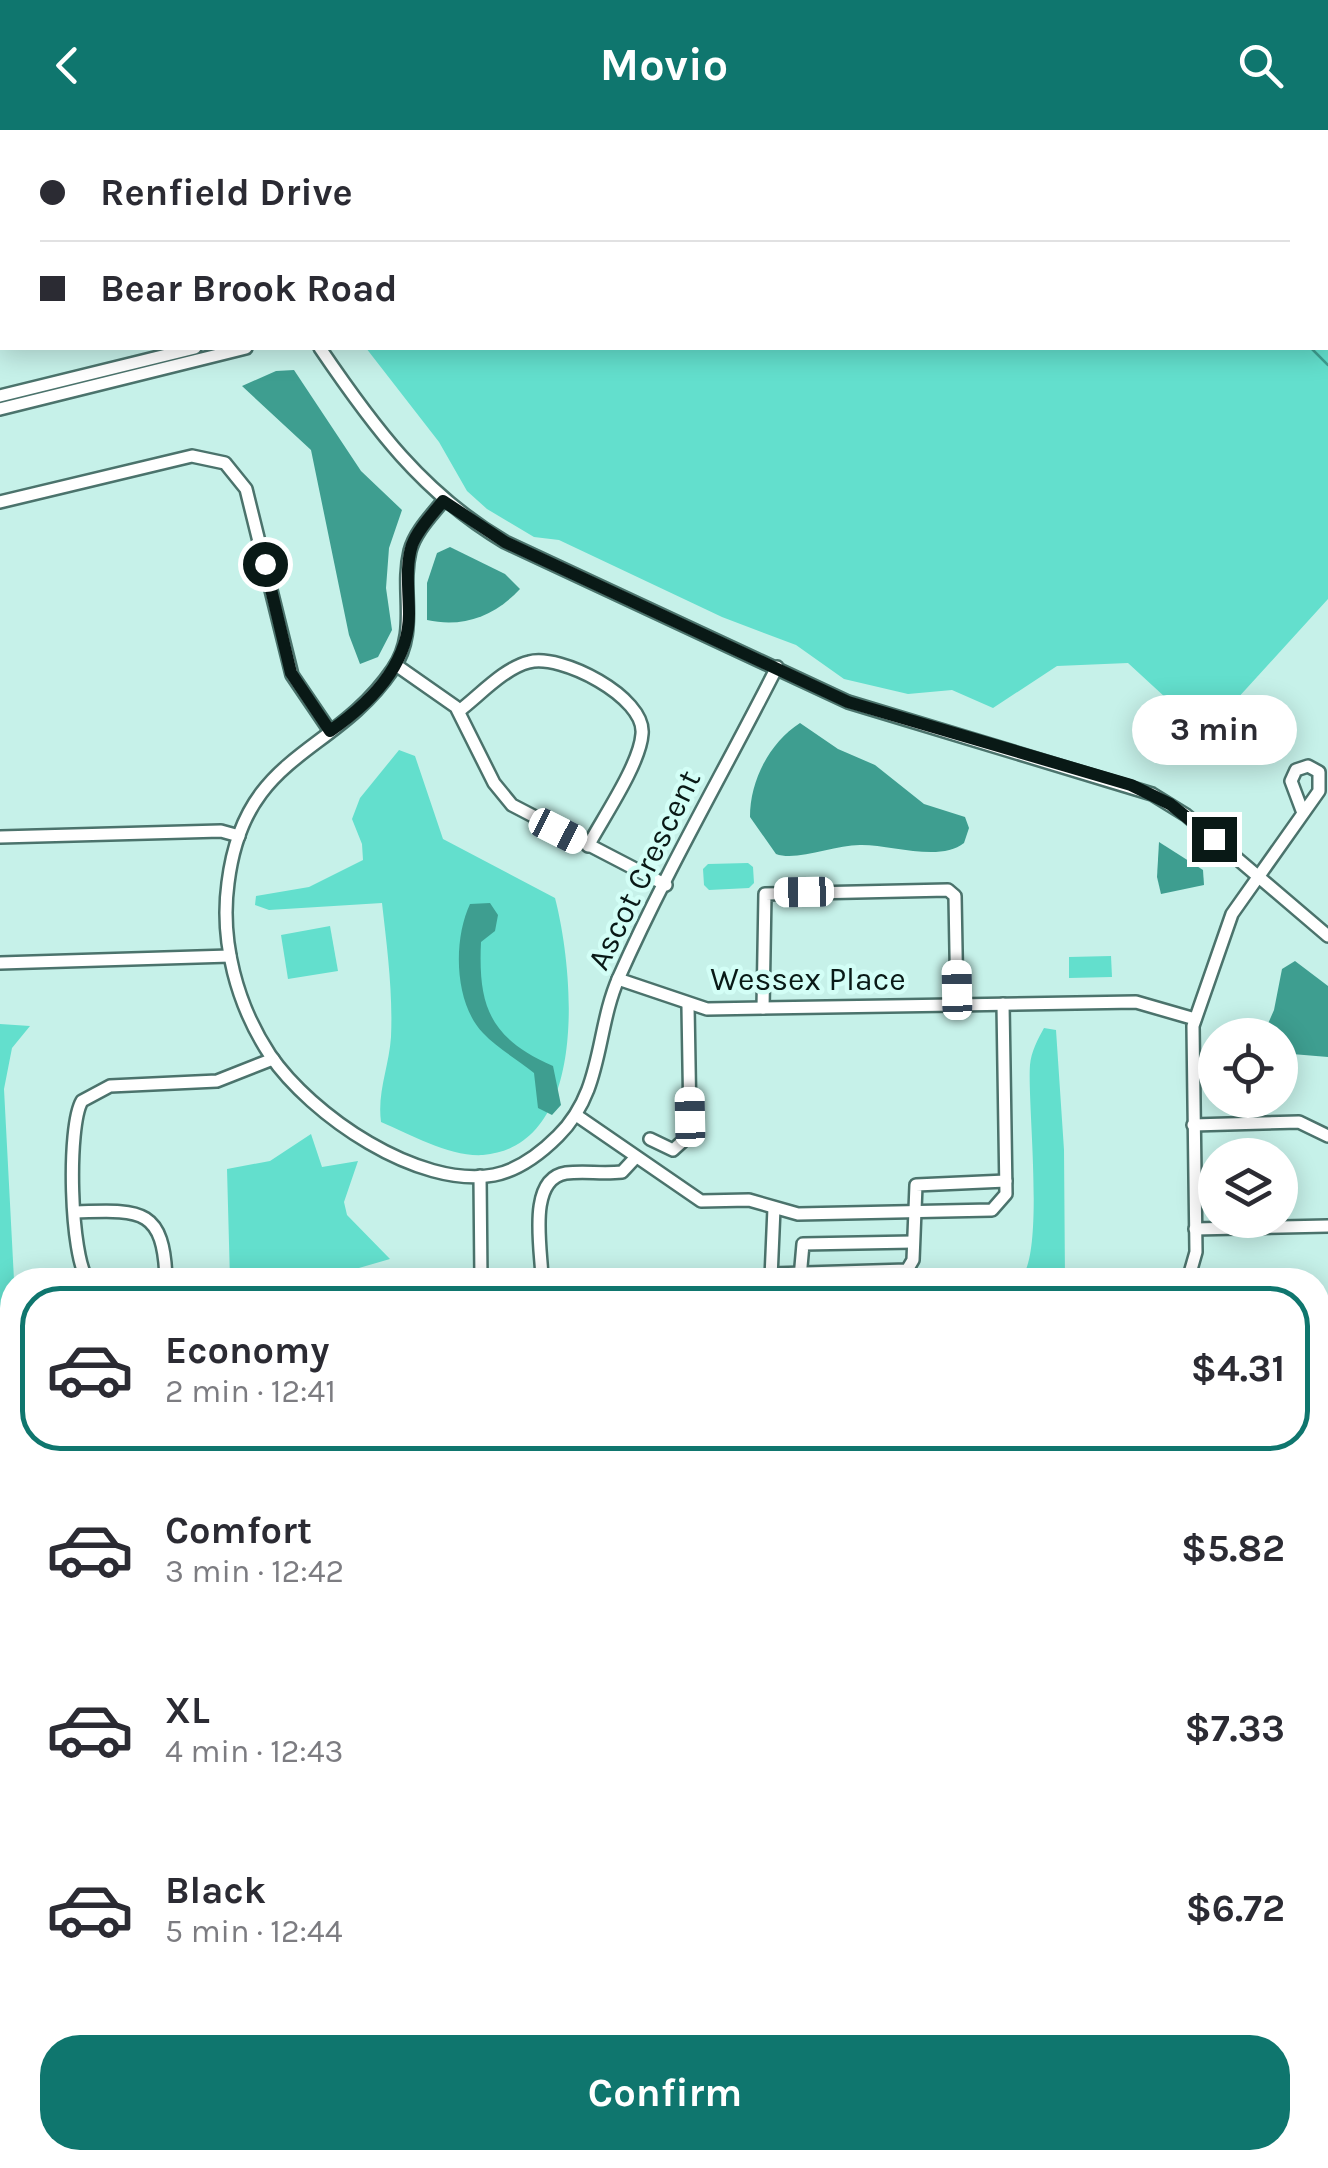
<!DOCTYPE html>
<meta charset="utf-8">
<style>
:root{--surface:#fff;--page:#f2f2f3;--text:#2b2b33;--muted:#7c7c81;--line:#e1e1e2;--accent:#0f766e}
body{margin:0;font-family:Karla,sans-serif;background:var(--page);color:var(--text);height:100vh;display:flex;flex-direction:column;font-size:38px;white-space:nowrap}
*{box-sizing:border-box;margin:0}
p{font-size:32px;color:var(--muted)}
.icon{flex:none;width:55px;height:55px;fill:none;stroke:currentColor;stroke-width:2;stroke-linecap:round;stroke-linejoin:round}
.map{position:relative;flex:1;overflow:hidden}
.sheet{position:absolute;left:0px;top:1138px;width:1330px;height:902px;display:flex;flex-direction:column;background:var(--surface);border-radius:40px 40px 0 0;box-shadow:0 5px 25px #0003}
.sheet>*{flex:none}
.banner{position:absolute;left:0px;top:0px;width:1330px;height:220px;box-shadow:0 5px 25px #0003;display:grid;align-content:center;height:220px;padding:0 40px;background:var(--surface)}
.tools{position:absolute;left:1198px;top:888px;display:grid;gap:20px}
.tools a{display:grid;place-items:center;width:100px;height:100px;border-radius:50%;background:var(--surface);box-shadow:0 5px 25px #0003;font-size:50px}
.end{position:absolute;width:45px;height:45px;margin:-22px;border:12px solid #091916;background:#fff;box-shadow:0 0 0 5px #fff}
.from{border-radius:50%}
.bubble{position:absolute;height:70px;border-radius:35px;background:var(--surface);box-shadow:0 5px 25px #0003;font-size:32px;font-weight:700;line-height:70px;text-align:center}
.car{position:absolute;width:30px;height:60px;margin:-30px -15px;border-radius:12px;box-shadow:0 0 8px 2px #0007;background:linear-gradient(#fff 24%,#345 0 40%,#fff 0 76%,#345 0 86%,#fff 0)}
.banner b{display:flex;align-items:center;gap:35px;height:95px;font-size:38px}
.banner b+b{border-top:2px solid var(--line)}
.banner i{width:25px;height:25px;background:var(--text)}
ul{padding:18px 0 0;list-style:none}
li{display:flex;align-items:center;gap:30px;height:165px;margin:0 20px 15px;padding:0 20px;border:5px solid transparent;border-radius:40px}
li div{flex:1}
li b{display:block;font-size:38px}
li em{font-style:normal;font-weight:700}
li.on{border-color:var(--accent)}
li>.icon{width:90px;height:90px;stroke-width:1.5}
.cta{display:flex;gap:20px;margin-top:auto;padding:20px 40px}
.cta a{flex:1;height:115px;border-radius:40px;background:var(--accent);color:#fff;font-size:40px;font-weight:700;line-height:115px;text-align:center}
header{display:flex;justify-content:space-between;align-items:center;height:130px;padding:0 40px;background:var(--accent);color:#fff;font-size:45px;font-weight:700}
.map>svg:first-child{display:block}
.green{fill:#63dfcd}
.water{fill:#3e9e90}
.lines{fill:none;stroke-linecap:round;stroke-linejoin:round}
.stream{stroke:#3e9e90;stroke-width:2.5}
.minor-casing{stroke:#4b736c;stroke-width:16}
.minor{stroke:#fff;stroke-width:11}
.rail-casing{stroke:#55706b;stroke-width:6}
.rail{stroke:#d3fef6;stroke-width:2.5;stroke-dasharray:8;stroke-linecap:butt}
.route{stroke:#091916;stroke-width:12}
.labels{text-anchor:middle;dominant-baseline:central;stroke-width:9;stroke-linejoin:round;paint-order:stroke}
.street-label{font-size:32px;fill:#091916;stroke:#d3fef6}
</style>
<header><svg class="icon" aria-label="back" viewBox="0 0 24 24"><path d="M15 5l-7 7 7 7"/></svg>Movio<svg class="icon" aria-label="search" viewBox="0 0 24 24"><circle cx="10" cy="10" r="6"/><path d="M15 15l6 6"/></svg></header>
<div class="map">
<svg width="1328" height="2038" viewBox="0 0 1328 2038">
<rect width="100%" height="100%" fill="#c6f1e9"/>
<g class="green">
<polygon points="11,0 437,0 13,2"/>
<polygon points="496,0 1328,0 1328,469 1236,570 1186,607 1166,568 1128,533 1057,536 993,578 952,560 908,564 844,549 796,515 722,487 559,410 534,407 487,379 467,361 439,312 366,218 1328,218 1328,2"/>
<path d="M 399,620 L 415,626 L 443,709 L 555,768 C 574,841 590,1016 483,1025 C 450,1027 412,1005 381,992 C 377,962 389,937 391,907 C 393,862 387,817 382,773 L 269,780 L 255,775 L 256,766 L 309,757 L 363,730 L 362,714 L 352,689 L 360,668 Z"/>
<polygon points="748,733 753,737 754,753 749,758 709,760 704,755 703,739 708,734"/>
<polygon points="330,796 338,841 288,849 281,805"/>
<polygon points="1111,826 1112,847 1069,848 1069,827"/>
<polygon points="0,894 30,896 12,918 4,959 14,1150 12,1241 0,1233"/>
<path d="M 1044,898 L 1056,900 L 1064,1020 L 1065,1150 L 1019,1150 C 1046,1130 1027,974 1030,935 C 1031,922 1038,909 1044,898 Z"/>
<polygon points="311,1004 322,1037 358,1031 344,1072 347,1085 390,1129 352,1140 343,1150 230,1150 227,1039 270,1031"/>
<polygon points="1318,1664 1328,1675 1328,2038 1180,2038 1165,2028 1318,2028"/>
<polygon points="0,1972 12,1983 12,2028 65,2028 78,2038 0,2038"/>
</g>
<g class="water">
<polygon points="294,240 361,341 402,380 389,418 386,458 392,500 378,527 360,534 349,505 311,320 242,256 276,241"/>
<path d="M 450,417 L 505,444 L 520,459 C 495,486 463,498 427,490 L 427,453 L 437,423 Z"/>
<path d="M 800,593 L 838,619 L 875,635 L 924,674 L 965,687 L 969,698 L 964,713 C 941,732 891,715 862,715 C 836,714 797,732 776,724 L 750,687 C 750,651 769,613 800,593 Z"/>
<polygon points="1159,712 1203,740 1204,755 1161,764 1157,747"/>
<path d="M 490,773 L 498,785 L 495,801 L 481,812 C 478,877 490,908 553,936 L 561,975 L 552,985 L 538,978 L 534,943 C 518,930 497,918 483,903 C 454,873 453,810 470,774 Z"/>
<polygon points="1295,831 1328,856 1328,927 1280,923 1280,905 1263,905 1274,880 1282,839"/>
</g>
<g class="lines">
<g class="stream">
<polyline points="985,0 990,2"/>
<polyline points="1311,218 1328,235"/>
</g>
<g class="minor-casing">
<g id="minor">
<polyline points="470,2 472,0"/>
<path d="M 320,218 C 373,296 422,363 505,412 L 848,572 L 1152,664 L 1186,685 L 1328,806"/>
<polyline points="0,266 195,218"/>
<polyline points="0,279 246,218"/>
<path d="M 443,371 C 431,386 415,402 410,421 C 400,462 419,501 393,539 C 333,627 244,622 228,753 C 220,812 237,875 270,925 C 311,985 418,1059 494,1045 C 519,1040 540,1024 558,1006 C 604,961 595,901 619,847 C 666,741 725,640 777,537"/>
<polyline points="0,372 192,326 225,333 246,359 292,545 330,601"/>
<polyline points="396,535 456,577 494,653 512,675 666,755"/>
<path d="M 459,581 C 479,566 504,538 529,532 C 560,523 646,567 642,604 C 640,634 603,688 588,716"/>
<polyline points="0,707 221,701 239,706"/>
<polyline points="0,833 230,826"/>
<polyline points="618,849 707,879 1136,872 1195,889"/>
<polyline points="763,878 765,764 948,760 955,766 957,875"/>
<polyline points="576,985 701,1071 749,1070 798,1084 992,1080 1006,1064 1003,874"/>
<polyline points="1193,995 1299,992 1328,1006"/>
<polyline points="650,1009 673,1020 684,1010 690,992 688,876"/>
<polyline points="480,1046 481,1150"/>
<path d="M 76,1082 C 140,1080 164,1077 166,1150"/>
<polyline points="1195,1099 1328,1096"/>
<polyline points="771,1144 907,1140 913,1130 916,1055 1006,1051"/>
<polyline points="771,1148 774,1078"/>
<polyline points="800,1148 803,1114 913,1112"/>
<path d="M 88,1150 C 70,1127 67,996 82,971 L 110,956 L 217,951 L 273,929"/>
<path d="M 542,1150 C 542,1122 526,1049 566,1043 C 584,1041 603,1044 622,1042 L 636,1027"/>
<polyline points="1188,1150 1196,1122 1193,896 1232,784 1319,661 1319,642 1308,636 1296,640 1291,651 1303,683"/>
<polyline points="1318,1201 1328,1201"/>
<polyline points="1318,1322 1328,1313"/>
<polyline points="1318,1421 1328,1431"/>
<polyline points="1318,1592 1328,1600"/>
<polyline points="0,1722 12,1720"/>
<polyline points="0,1788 12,1798"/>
<polyline points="305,2028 318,2038"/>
<polyline points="491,2028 491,2038"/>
<polyline points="772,2028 776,2038"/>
</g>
</g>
<use href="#minor" class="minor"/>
<g class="rail-casing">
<g id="rail">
<polyline points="0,1277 12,1285"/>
<polyline points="1095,2028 1110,2038"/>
<polyline points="1123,2028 1139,2038"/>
</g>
</g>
<use href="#rail" class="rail"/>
</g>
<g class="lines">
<path class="route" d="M 265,434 L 291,543 L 330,601 C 369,574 409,535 409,484 C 409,462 405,436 412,415 C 418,399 432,385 443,371 L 505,412 L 848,572 L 1131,655 L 1170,674 L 1214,709"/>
</g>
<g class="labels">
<g class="street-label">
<text transform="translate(644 740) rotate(-64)">Ascot Crescent</text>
<text x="808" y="849">Wessex Place</text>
</g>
</g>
</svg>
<div class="tools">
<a><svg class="icon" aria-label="locate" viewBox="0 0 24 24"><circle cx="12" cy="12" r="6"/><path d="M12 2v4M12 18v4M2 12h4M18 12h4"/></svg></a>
<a><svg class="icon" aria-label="layers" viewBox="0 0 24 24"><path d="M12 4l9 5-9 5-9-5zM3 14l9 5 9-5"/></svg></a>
</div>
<i class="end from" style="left:265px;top:434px"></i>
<i class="end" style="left:1214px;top:709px"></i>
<div class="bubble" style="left:1132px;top:565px;width:165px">3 min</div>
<i class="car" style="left:558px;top:701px;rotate:117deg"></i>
<i class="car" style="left:804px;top:762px;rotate:269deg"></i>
<i class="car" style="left:957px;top:860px;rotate:359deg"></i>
<i class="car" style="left:690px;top:987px;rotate:359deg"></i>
<div class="banner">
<b><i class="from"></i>Renfield Drive</b>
<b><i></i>Bear Brook Road</b>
</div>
<section class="sheet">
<ul>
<li class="on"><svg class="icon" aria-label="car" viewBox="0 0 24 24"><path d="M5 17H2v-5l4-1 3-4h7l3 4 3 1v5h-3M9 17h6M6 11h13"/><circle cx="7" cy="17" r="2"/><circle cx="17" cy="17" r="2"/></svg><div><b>Economy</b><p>2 min · 12:41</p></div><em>$4.31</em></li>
<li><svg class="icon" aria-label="car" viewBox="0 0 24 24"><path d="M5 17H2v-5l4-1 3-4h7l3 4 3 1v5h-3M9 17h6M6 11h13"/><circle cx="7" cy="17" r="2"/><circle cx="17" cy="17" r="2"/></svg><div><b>Comfort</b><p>3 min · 12:42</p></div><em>$5.82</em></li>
<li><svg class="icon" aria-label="car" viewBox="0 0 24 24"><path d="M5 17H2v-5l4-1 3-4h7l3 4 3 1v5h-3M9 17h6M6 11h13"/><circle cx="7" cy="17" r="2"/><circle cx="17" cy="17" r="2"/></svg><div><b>XL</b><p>4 min · 12:43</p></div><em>$7.33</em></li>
<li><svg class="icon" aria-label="car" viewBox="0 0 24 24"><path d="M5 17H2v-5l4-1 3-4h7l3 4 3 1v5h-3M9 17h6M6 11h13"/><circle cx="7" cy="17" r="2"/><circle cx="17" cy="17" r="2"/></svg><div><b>Black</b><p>5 min · 12:44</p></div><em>$6.72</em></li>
</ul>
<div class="cta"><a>Confirm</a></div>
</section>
</div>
